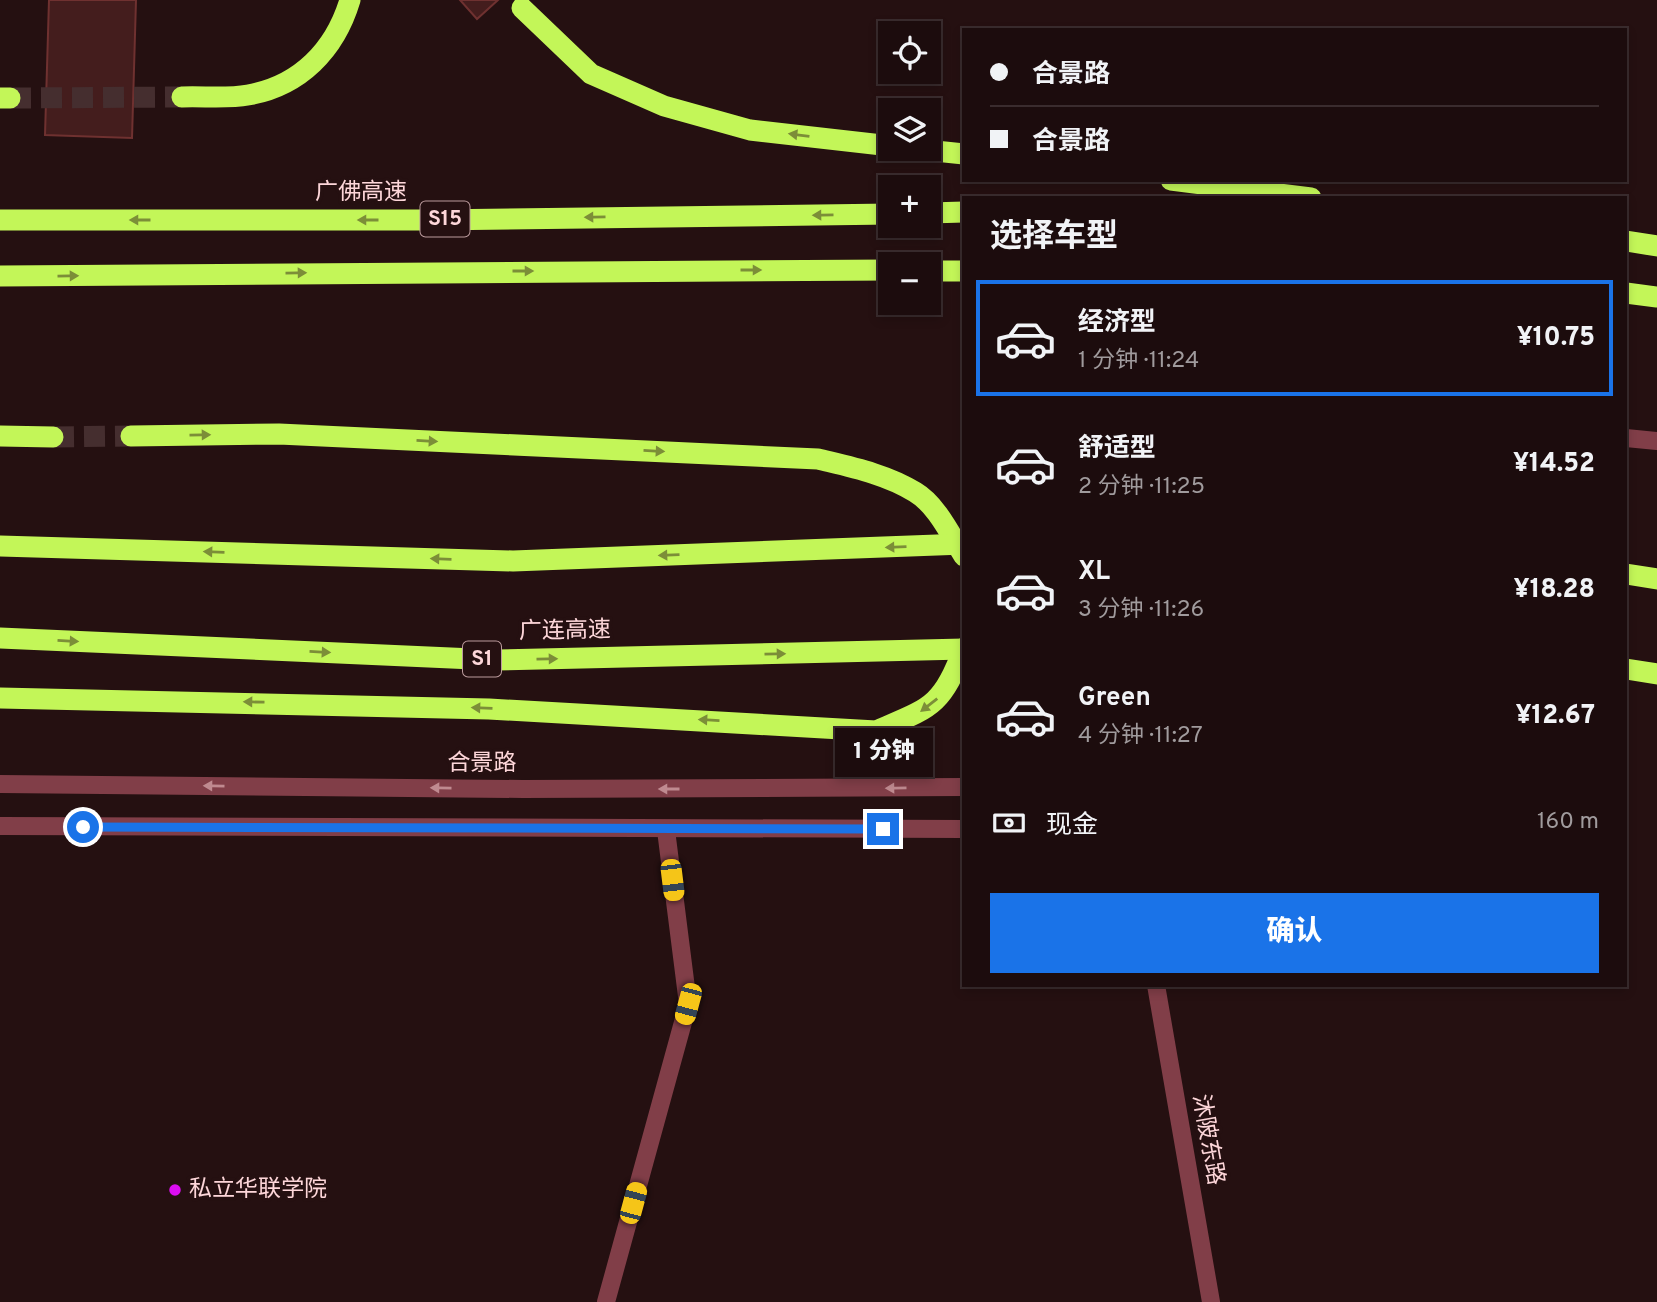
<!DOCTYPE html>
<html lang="zh">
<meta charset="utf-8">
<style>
:root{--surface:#1c0c0d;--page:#291a1b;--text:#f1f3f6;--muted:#a09b9d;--line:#3a2c2e;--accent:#1a73e8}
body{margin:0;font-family:Overpass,"Noto Sans SC",sans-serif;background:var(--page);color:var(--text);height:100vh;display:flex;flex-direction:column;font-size:26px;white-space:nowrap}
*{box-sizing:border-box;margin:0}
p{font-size:23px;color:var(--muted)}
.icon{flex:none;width:38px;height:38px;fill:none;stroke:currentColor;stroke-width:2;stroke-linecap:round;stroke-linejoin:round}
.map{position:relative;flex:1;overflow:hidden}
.drawer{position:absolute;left:962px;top:196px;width:665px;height:791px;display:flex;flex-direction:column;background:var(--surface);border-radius:0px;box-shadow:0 4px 10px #0003,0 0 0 2px var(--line)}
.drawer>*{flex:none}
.banner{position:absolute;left:962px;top:28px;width:665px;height:154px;border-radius:0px;box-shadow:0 4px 10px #0003,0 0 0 2px var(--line);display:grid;align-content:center;height:154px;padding:0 28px;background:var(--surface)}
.controls{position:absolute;left:878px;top:21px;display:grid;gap:14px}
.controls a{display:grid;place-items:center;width:63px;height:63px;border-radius:0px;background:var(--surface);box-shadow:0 4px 10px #0003,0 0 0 2px var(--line);font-size:35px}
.end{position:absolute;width:32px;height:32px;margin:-16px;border:9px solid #1a73e8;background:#fff;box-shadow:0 0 0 4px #fff}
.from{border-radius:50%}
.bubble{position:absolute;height:49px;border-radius:0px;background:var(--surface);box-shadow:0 4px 10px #0003,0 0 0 2px var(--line);font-size:23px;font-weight:800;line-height:49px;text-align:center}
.car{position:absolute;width:21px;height:42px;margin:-21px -10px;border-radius:9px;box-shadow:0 0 5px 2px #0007;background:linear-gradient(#f5c518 24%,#345 0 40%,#f5c518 0 76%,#345 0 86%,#f5c518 0)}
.banner b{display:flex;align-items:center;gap:24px;height:66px;font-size:26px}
.banner b+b{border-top:2px solid var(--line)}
.banner i{width:18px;height:18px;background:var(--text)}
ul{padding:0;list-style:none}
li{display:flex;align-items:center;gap:21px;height:116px;margin:0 14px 10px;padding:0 14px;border:4px solid transparent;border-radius:0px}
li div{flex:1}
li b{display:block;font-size:26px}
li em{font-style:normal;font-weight:800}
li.current{border-color:var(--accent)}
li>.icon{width:63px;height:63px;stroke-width:1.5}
h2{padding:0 28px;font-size:32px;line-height:84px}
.pay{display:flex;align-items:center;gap:18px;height:77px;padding:0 28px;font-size:26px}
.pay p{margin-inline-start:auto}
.button{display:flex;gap:14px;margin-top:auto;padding:14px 28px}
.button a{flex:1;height:80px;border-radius:0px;background:var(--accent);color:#fff;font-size:28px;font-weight:800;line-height:80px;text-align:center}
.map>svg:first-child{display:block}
.building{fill:#441d1d;stroke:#6f3130;stroke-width:2}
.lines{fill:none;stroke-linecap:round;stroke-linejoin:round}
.highway-tunnel{stroke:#452e2f;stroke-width:21;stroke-dasharray:21 10;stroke-linecap:butt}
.minor{stroke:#813e48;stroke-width:18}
.highway{stroke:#c3f658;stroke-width:21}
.highway-bridge{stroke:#c3f658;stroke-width:21}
.oneway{fill:#7c8e38}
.oneway2{fill:#bf8a90}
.route{stroke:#1a73e8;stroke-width:9}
.poi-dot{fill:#dc0df2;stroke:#251011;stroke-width:2.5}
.labels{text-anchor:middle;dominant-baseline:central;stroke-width:7;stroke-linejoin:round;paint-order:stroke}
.shield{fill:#251011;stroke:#bc9b9d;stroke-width:2}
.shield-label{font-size:21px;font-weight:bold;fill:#fdd6d9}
.street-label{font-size:23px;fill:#fdd6d9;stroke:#251011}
.poi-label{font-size:23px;fill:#fdd6d9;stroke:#251011;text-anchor:start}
</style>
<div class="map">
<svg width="1657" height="1302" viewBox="0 0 1657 1302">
<rect width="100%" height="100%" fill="#251011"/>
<g class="building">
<polygon points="49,0 136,0 132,138 45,135"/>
<polygon points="460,0 498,0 477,19"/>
</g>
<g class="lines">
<g class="highway-tunnel">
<polyline points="10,98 182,97"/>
<polyline points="53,437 131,436"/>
</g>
<g class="minor">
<polyline points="1626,438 1657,441"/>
<polyline points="0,784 523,789 964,787"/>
<polyline points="0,826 964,829"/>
<polyline points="1156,985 1211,1302"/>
<polyline points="606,1302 688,1004 666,830"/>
</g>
<g class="highway">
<polyline points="522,8 591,74 664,106 750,130 891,146"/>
<path d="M 182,97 C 203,96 227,99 248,95 C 300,86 335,50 350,0"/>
<polyline points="0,98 10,98"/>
<polyline points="916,149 964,154"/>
<polyline points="1171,180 1311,198"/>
<polyline points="929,213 964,212"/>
<polyline points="0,220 432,220 891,214"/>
<polyline points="1626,241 1657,246"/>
<polyline points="929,271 964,271"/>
<polyline points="0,276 891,270"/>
<polyline points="1626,293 1657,297"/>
<polyline points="0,436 53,437"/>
<path d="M 131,436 L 279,434 L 818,459 C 851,467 886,474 915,492 C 937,505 951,536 964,556"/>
<polyline points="1626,574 1657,579"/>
<polyline points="1626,669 1657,674"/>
<path d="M 0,698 L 489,709 L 876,731 C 932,707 941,707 964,648"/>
</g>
<g class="highway-bridge">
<polyline points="0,546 513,561 964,544"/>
<polyline points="0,638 496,660 964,649"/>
</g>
</g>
<defs><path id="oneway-solid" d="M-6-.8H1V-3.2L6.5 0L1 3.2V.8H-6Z" transform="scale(1.75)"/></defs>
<g class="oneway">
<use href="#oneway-solid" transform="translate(799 135) rotate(-173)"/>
<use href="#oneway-solid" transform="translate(823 215) rotate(179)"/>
<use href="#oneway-solid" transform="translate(595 217) rotate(179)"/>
<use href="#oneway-solid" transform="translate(140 220) rotate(180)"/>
<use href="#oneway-solid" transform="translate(368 220) rotate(180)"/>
<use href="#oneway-solid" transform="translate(751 270)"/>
<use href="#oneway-solid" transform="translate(523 271)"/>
<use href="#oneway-solid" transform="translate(296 273) rotate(-1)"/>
<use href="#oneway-solid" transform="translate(68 276) rotate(-1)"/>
<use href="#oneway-solid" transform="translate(200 435) rotate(-1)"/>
<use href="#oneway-solid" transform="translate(427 441) rotate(3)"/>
<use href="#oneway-solid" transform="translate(654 451) rotate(3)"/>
<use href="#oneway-solid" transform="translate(896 547) rotate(178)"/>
<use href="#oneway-solid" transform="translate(214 552) rotate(-178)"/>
<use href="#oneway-solid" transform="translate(669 555) rotate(178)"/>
<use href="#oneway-solid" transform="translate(441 559) rotate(-178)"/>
<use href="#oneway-solid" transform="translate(68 641) rotate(3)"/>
<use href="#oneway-solid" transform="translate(320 652) rotate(3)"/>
<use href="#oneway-solid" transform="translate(775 654) rotate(-1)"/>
<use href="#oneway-solid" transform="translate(547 659) rotate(-1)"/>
<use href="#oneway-solid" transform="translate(254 702) rotate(-179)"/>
<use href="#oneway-solid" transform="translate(929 705) rotate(142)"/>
<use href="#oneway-solid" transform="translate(482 708) rotate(-178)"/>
<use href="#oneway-solid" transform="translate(709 720) rotate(-177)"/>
</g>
<g class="oneway2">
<use href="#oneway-solid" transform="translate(214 786) rotate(-179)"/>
<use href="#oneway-solid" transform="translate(441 788) rotate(-179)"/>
<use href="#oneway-solid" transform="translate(896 788) rotate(179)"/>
<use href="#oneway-solid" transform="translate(669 789) rotate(180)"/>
</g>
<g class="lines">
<polyline class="route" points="83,827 883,829"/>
</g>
<circle class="poi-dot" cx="175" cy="1190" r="7"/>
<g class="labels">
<g class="shield">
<rect x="420.5" y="201.5" width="49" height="35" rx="5"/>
<rect x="463" y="641.5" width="38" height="35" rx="5"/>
</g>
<g class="shield-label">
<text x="445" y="219">S15</text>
<text x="482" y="659">S1</text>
</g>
<g class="street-label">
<text x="361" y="193">广佛高速</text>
<text transform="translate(565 632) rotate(-1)">广连高速</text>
<text x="482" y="764">合景路</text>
<text transform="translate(1207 1140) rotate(80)">沐陂东路</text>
</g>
<g class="poi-label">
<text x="189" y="1190">私立华联学院</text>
</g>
</g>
</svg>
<div class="controls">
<a><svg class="icon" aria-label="locate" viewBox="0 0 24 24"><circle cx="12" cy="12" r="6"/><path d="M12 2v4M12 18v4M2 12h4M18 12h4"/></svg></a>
<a><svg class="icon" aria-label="layers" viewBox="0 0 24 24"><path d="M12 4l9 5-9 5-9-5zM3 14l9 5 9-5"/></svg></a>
<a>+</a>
<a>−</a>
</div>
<i class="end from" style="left:83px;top:827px"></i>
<i class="end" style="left:883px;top:829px"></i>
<div class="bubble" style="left:835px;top:728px;width:98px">1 分钟</div>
<i class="car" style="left:672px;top:880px;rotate:173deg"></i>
<i class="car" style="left:688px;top:1004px;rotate:195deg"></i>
<i class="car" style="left:633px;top:1203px;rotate:15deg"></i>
<div class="banner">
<b><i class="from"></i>合景路</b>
<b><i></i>合景路</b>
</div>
<section class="drawer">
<h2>选择车型</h2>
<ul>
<li class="current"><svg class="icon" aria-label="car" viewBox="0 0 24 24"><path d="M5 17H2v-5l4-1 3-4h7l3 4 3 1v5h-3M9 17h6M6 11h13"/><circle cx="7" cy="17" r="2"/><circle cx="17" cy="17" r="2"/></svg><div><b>经济型</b><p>1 分钟 · 11:24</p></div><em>¥10.75</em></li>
<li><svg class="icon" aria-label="car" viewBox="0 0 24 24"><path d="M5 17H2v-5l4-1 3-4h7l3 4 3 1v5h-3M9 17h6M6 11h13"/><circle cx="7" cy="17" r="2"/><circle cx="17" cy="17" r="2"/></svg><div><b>舒适型</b><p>2 分钟 · 11:25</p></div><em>¥14.52</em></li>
<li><svg class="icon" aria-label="car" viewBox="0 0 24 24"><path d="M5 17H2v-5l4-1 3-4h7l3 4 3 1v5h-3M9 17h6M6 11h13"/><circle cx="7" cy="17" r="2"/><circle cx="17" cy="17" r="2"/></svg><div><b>XL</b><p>3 分钟 · 11:26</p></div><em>¥18.28</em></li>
<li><svg class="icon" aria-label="car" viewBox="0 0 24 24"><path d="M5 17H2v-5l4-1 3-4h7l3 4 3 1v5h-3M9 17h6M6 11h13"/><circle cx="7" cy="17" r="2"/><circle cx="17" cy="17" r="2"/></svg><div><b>Green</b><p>4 分钟 · 11:27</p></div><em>¥12.67</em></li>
</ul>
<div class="pay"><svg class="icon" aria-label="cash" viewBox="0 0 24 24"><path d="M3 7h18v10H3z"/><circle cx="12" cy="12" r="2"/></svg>现金<p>160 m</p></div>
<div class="button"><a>确认</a></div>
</section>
</div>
